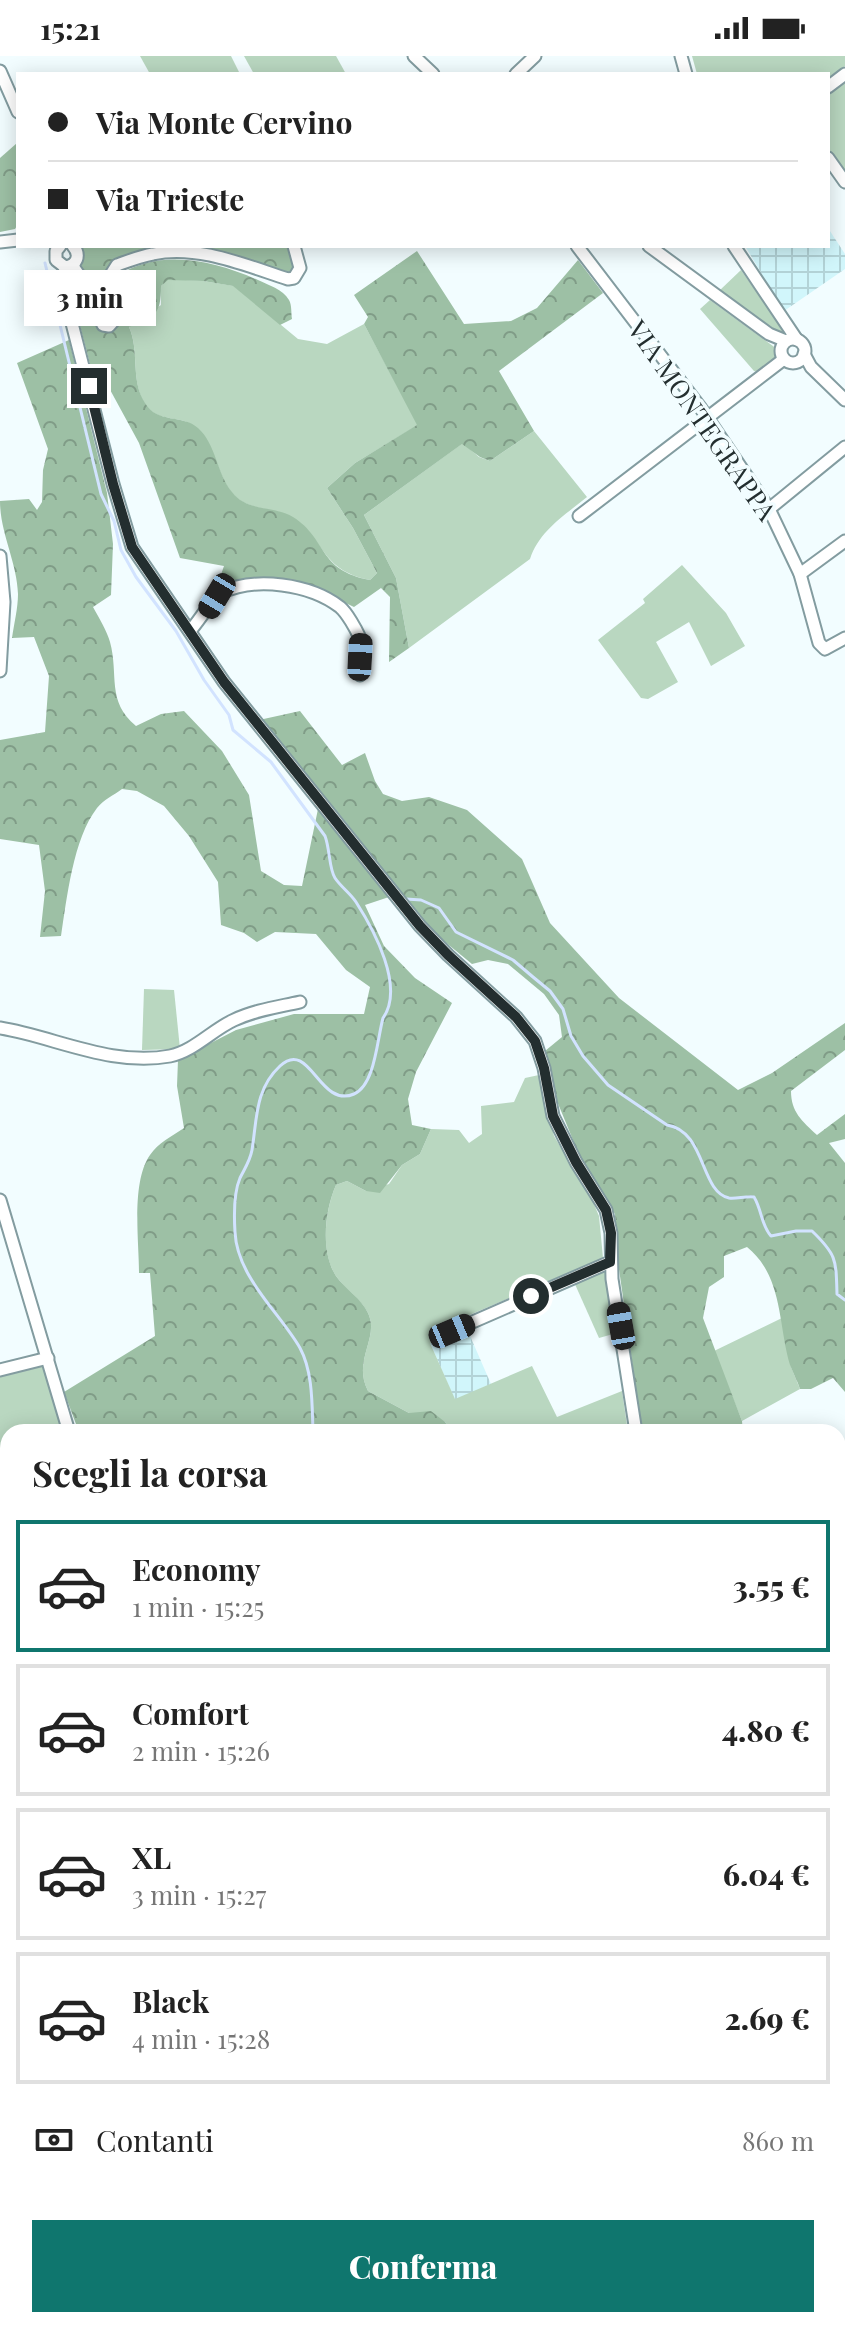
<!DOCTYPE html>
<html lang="it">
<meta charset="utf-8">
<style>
:root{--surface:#fff;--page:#f6f6f6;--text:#222;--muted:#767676;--line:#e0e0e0;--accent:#0f766e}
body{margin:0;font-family:"Playfair Display",serif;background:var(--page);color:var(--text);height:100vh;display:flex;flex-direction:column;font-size:30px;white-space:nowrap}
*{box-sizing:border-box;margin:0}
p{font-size:26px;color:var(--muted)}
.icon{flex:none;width:44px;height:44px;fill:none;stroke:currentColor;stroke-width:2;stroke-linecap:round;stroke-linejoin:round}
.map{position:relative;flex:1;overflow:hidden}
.panel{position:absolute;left:0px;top:1368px;width:846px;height:904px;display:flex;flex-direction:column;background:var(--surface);border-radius:24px 24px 0 0;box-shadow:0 4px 20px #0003}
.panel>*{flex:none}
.hud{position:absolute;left:16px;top:16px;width:814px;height:176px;border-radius:0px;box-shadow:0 4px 20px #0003;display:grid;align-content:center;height:176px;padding:0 32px;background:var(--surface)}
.end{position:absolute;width:36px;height:36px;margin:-18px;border:10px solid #232e2f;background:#fff;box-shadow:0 0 0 4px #fff}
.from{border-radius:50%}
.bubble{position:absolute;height:56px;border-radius:0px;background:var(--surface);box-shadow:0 4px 20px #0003;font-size:26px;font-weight:800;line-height:56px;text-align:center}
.car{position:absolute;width:24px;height:48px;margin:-24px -12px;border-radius:10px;box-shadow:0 0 6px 2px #0007;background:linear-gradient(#222 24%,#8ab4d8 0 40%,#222 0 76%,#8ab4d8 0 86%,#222 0)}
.hud b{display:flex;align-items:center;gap:28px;height:76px;font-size:30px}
.hud b+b{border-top:2px solid var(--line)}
.hud i{width:20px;height:20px;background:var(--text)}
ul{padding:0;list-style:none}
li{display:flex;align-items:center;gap:24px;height:132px;margin:0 16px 12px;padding:0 16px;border:4px solid var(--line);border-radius:0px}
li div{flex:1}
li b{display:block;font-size:30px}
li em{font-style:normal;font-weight:800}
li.current{border-color:var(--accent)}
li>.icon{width:72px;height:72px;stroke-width:1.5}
h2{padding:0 32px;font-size:36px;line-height:96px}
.pay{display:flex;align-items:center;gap:20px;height:88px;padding:0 32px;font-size:30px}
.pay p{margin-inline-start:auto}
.button{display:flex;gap:16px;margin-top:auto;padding:16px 32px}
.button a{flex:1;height:92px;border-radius:0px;background:var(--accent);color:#fff;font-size:32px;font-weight:800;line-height:92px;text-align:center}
.status{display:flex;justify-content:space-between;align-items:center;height:56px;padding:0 40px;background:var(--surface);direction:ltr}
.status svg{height:22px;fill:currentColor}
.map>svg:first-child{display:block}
.industrial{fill:url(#industrial-grid)}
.green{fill:#b9d7c0}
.forest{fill:url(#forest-crowns)}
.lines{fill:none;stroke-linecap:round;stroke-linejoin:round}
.stream{stroke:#d2e3ff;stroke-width:3}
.minor-casing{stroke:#839ca0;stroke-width:15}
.minor{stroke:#fff;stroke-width:11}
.route{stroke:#232e2f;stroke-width:10}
.labels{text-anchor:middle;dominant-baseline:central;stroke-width:7;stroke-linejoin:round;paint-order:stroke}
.street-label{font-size:26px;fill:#232e2f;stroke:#f2fdff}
</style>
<div class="status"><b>15:21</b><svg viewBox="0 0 49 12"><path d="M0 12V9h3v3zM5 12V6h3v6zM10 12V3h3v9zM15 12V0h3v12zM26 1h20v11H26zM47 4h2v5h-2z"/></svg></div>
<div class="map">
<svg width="845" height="2272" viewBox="0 0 845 2272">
<defs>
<pattern id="industrial-grid" width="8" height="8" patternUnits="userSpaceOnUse" patternTransform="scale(2)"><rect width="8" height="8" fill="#d1f6fb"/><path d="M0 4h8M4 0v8" fill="none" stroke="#b3d3d7"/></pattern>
<pattern id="forest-crowns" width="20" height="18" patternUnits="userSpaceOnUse" patternTransform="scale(2)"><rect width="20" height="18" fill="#9dc0a5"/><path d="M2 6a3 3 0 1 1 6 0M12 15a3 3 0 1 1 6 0" fill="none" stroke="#809c87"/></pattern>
</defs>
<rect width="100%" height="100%" fill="#f2fdff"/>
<g class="industrial">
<polygon points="828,172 845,198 845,213 784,255 745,190 828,190"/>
<polygon points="467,1273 491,1328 455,1344 430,1287"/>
</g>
<g class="green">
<polygon points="140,0 231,0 240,18 150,18"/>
<polygon points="244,0 336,0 346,18 254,18"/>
<polygon points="692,0 845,0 845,10 828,22 828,18 697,18"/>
<polygon points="845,26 845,115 844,116 828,93 828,39"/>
<polygon points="741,214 787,279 784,283 719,235"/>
<path d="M 168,223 L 203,225 L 234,230 L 298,283 L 327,288 L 364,268 L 418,369 L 355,407 L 327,432 L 353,472 L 377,517 L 370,524 C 324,515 327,490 296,464 C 279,450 251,457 234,439 C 215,419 216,381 189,367 C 174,360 156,365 145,348 C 130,324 140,295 129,271 L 161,249 L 161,230 Z"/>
<polygon points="710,244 777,293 779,300 758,316 754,315 700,253"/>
<path d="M 534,375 L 587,441 C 565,459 539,475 530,503 L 409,592 L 396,522 L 364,459 L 463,387 L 479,401 L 490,405 Z"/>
<polygon points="682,509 726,557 745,590 711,610 689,566 656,586 678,626 648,643 641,642 598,584 645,547 643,543"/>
<polygon points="144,933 174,934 180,993 142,994"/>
<path d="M 539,1019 L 554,1080 L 593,1146 L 599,1160 L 603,1202 L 446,1269 L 445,1280 L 430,1287 L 455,1343 L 532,1310 L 557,1361 L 622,1335 L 628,1376 L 452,1376 L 445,1366 L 409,1357 L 368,1335 C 352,1304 380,1282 368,1257 C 362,1244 345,1233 336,1220 C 320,1196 325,1154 336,1129 L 347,1125 L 366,1135 L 389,1128 L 402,1109 L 420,1098 L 431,1073 L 459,1074 L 469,1087 L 482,1078 L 481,1050 L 514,1046 L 525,1022 Z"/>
<polygon points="601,1214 607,1217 613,1278 599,1282 574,1226"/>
<polygon points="782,1262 791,1311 800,1333 742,1365 714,1295"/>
<polygon points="44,1310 63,1376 8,1376 8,1449 4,1451 0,1439 0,1321"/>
<polygon points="838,1571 845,1588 845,1688 838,1692"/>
<polygon points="845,2175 845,2272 818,2272 814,2264 838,2264 838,2178"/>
<polygon points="758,2264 801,2264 806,2272 741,2272"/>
</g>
<g class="forest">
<polygon points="17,87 18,168 15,173 0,176 0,102"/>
<path d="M 80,190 L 190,190 L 191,192 C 160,191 141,195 112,209 L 111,259 L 107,261 L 103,258 L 82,214 Z"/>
<polygon points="196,190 292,190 297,213 293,220 195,192"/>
<path d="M 417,195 L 464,268 L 511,265 L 537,252 L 578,204 L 603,237 L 499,315 L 534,375 L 490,405 L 480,401 L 462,388 L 364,459 L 396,522 L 409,592 L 389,606 L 390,541 L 381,532 L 354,551 C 298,522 279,518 217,530 L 224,510 L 180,502 L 139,387 L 108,330 L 93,320 L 69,227 L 73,221 C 84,233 97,259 108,274 L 115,273 L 121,267 L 119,219 C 162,192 214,205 258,224 C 268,229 283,233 289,244 C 292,249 291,257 292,263 L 280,269 L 233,230 L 203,225 L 168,224 L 161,230 C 161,259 155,261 129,271 C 140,295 130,324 145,347 C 157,368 183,358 198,372 C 216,388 217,418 232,436 C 247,456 273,449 293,461 C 328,483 317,514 370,524 L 377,517 L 353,472 L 327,432 L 355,407 L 417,369 L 364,268 L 368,261 L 354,239 Z"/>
<path d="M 69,284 L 107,437 L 113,488 L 111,539 L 93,551 C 99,562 107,575 110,586 C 119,619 106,645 136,670 L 161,658 L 184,655 L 222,695 L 249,739 L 261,815 L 284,829 L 302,830 L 318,753 L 389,841 L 365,849 L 384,890 L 415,922 L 452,947 L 416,1016 L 408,1043 L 412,1069 L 431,1073 L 420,1098 L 402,1109 L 380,1137 L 366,1135 L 347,1125 L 336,1129 C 325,1154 320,1195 336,1220 C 345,1233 362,1243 368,1257 C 380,1282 352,1304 368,1335 L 409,1357 L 431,1355 L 445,1366 L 452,1376 L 79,1376 L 64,1336 L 155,1280 L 150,1217 L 139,1217 C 139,1185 131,1126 150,1099 C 158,1087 172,1080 184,1072 L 177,1030 L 178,1004 L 236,974 L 294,958 L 364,958 L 370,931 L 346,914 L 316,878 L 275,876 L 257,886 L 244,877 L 221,869 L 218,826 L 189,780 L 164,750 L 137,735 L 122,733 C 114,739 103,744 97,752 C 73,783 67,842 61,880 L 40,881 L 45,835 L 39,789 L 0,783 L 0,684 L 45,676 L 49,620 L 34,581 L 12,582 C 14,568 18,552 18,538 C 17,506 0,477 0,445 L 29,443 L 37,454 L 42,446 L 43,414 L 48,393 L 17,307 Z"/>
<path d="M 300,655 L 342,709 L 365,697 L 375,725 L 383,738 L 402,745 L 429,741 L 467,754 L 522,803 L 550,867 L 619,942 L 738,1034 L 772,1017 L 845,967 L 845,994 L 791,1035 C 791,1056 802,1065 817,1079 L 845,1058 L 845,1083 L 829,1087 L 845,1107 L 845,1336 L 833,1322 L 811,1333 L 800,1333 C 797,1324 793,1317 790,1309 C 778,1268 783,1220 747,1191 L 724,1200 L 724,1221 L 709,1231 L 703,1262 L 742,1365 L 743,1376 L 642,1376 L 618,1206 L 615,1158 L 580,1101 L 552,1033 L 545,995 L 562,981 L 559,959 L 544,938 L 508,908 L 488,904 L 472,908 L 439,881 L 410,849 L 345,765 L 259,664 Z"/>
<polygon points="0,1738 8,1742 8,2000 0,1992"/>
<polygon points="838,1792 845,1800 845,1888 838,1871"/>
<polygon points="0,2025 8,2046 8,2264 561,2264 565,2272 0,2272"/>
<polygon points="648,2264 758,2264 741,2272 650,2272"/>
</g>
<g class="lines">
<g class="stream">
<path d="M 45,207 L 101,438 L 114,465 L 121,494 L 136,521 L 176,575 L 204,624 L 229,659 L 233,674 L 271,706 L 325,780 C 330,793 329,813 335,822 C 341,831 350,837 356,846 C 374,874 405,931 383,962 C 377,984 375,1029 354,1038 C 319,1053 310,982 280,1010 C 255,1033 257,1063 252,1094 C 250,1105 245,1112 240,1122 C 234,1136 234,1160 235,1176 C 237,1221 280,1257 300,1292 C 313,1316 312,1349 313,1376"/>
<path d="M 406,843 L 421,844 L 439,852 L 456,876 L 513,904 L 533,921 L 550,935 L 563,953 L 571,980 L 583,1000 L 608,1029 L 667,1069 C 706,1075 700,1136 729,1142 C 736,1143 746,1140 754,1141 C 762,1154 761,1169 771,1180 L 796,1175 L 812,1175 C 837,1199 836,1204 837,1238 L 845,1244"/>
<polyline points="450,2272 450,2264"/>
</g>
<g class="minor-casing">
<g id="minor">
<polyline points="414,0 433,18"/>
<polyline points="681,0 686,18"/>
<polyline points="0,15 18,56"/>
<polyline points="516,18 535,0"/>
<polyline points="828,31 845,18"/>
<polyline points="828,102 845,126"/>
<polyline points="0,186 18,184"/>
<path d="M 60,190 L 56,195 L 56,204 L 65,211 C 77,210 81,199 73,190"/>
<polyline points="577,190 700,351 769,453 800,518 819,587 825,593 845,582"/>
<polyline points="649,190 769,278 786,285"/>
<polyline points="734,190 797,284"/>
<path d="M 72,209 L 84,226 L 103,269 L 109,270 L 117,261 L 110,220 L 117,209 C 128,205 141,200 153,198 C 197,188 247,210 288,223 L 294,222 L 300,212 L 294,190"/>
<polyline points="65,211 63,232 113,428 132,491 224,626 420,870 448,899 516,961 535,985 544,1012 553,1060 576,1106 606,1154 611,1177 612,1223 636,1376"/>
<circle cx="793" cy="295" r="12"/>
<polyline points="804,298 811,311 845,344"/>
<polyline points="769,453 845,391"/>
<polyline points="579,460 784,303"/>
<polyline points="0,500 4,546 0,615"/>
<polyline points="800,518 845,485"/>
<path d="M 190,575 C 199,565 212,543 221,537 C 255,520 310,528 340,551 C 347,557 356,573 360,582 C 364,592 360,608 360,619"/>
<path d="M 0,972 C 55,981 112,1011 170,1000 C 194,995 212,974 234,964 C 255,954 278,951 300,946"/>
<polyline points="0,1144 69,1376"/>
<polyline points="452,1275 610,1206"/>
<polyline points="0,1314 48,1302"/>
<polyline points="838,2075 845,2094"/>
</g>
</g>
<use href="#minor" class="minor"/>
</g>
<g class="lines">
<polyline class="route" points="89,330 113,428 132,491 224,626 420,870 448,899 516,961 535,985 544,1012 553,1060 576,1106 606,1154 611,1177 610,1206 531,1240"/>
</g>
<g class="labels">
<g class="street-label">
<text transform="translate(703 364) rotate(55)">VIA MONTEGRAPPA</text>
</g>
</g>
</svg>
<i class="end from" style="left:531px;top:1240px"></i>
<i class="end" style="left:89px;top:330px"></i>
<div class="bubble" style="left:24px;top:214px;width:132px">3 min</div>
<i class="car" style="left:217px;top:540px;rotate:211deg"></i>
<i class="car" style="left:360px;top:601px;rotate:3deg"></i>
<i class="car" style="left:621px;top:1270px;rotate:350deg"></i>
<i class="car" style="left:452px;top:1275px;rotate:67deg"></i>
<div class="hud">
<b><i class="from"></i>Via Monte Cervino</b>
<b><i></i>Via Trieste</b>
</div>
<section class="panel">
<h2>Scegli la corsa</h2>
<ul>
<li class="current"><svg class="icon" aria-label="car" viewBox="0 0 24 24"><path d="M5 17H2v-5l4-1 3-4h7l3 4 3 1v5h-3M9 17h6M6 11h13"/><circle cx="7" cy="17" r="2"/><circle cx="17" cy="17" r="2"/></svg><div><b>Economy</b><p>1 min · 15:25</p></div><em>3.55 €</em></li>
<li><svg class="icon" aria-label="car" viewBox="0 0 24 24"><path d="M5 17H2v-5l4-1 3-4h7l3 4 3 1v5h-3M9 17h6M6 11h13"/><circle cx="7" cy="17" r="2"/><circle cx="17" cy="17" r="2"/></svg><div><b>Comfort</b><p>2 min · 15:26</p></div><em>4.80 €</em></li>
<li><svg class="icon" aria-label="car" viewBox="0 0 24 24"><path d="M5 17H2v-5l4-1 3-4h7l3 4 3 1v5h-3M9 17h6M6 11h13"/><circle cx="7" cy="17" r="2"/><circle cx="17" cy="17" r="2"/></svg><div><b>XL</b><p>3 min · 15:27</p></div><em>6.04 €</em></li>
<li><svg class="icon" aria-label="car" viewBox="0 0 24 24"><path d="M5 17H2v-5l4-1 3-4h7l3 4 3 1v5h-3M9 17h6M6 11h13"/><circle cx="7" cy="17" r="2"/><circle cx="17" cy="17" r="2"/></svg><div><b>Black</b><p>4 min · 15:28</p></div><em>2.69 €</em></li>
</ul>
<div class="pay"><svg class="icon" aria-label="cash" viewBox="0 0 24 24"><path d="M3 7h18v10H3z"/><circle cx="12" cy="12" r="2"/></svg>Contanti<p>860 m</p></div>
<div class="button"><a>Conferma</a></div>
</section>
</div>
